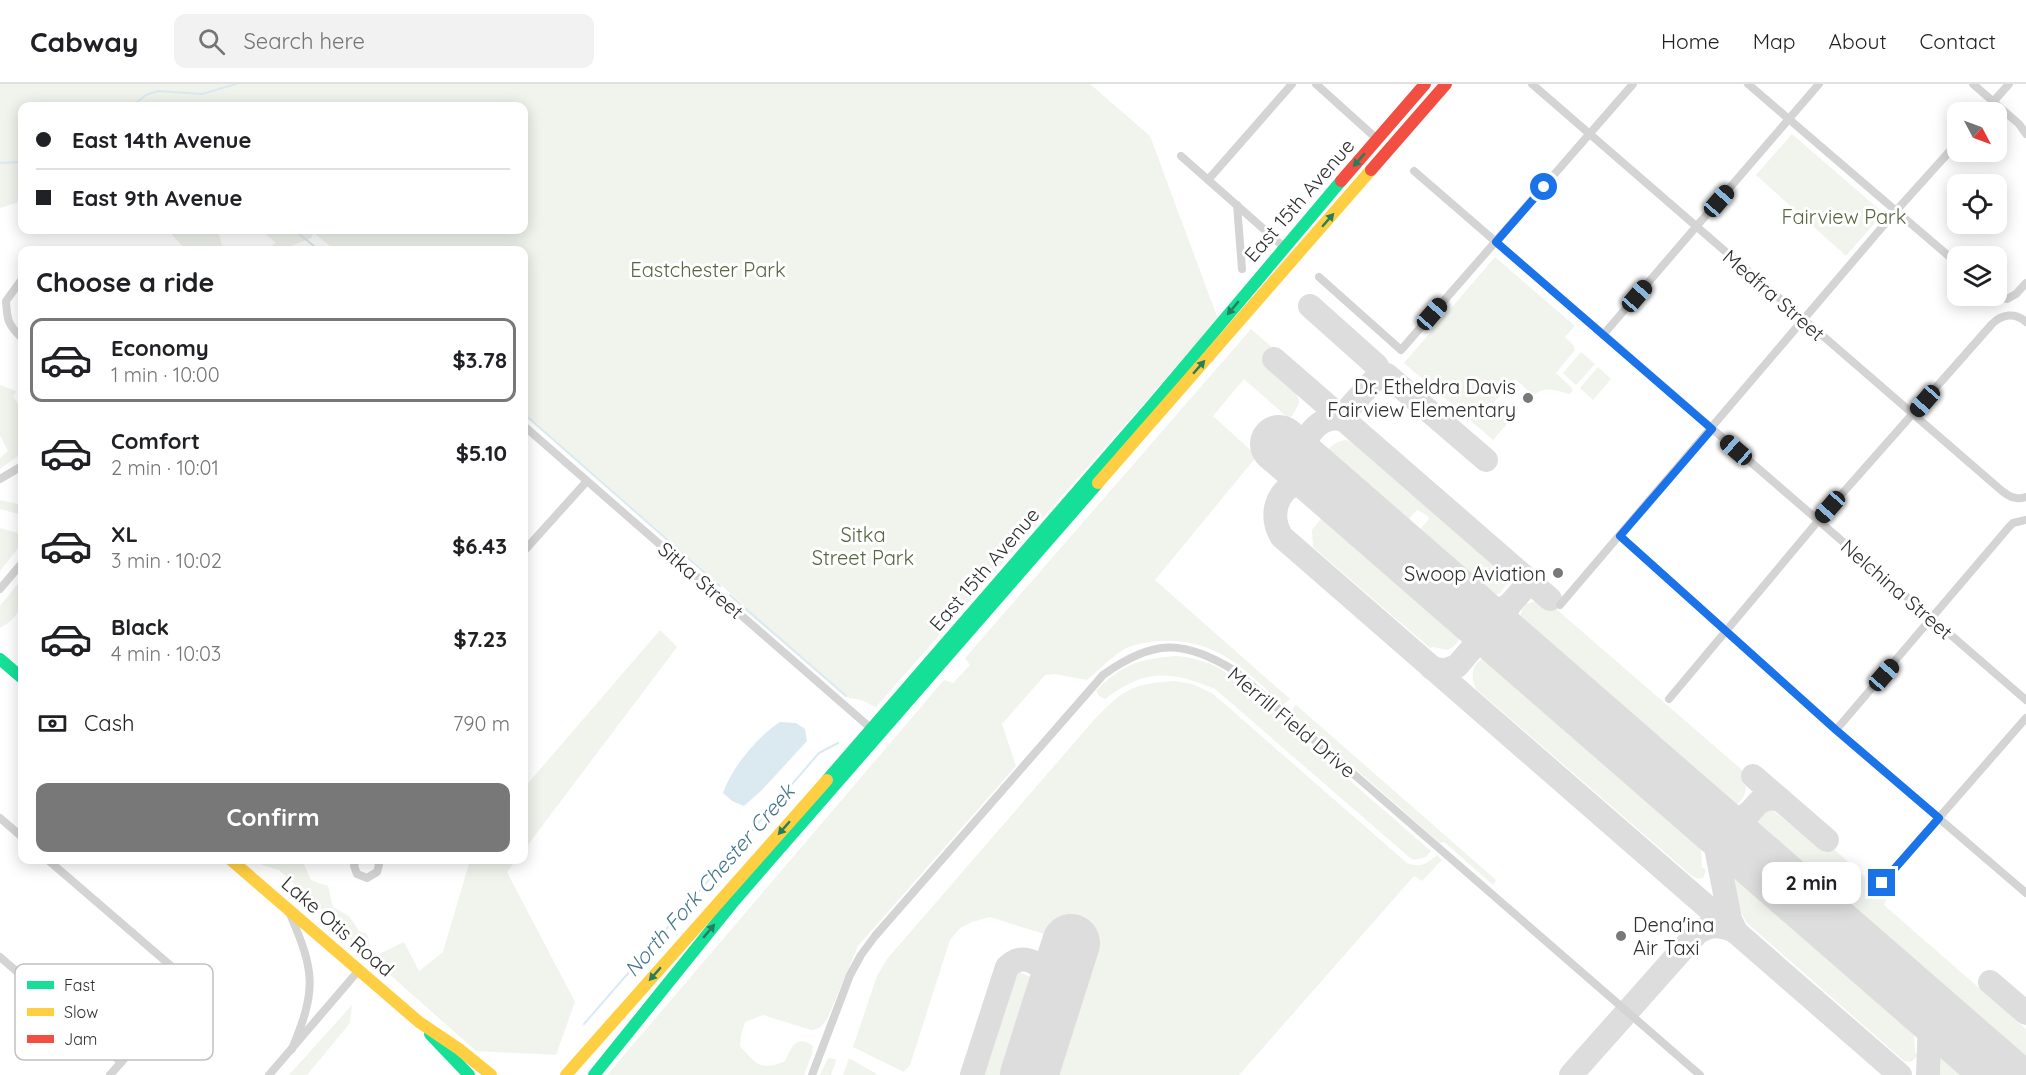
<!DOCTYPE html>
<meta charset="utf-8">
<style>
:root{--surface:#fff;--page:#f2f2f2;--text:#202124;--muted:#757577;--line:#e0e0e0;--accent:#787878}
body{margin:0;font-family:Quicksand,sans-serif;background:var(--page);color:var(--text);height:100vh;display:flex;flex-direction:column;font-size:22px;white-space:nowrap}
*{box-sizing:border-box;margin:0}
p{font-size:20px;color:var(--muted)}
.icon{flex:none;width:33px;height:33px;fill:none;stroke:currentColor;stroke-width:2;stroke-linecap:round;stroke-linejoin:round}
.map{position:relative;flex:1;overflow:hidden}
.sheet{position:absolute;left:18px;top:162px;width:510px;height:618px;display:flex;flex-direction:column;background:var(--surface);border-radius:12px;box-shadow:0 3px 15px #0003}
.sheet>*{flex:none}
.banner{position:absolute;left:18px;top:18px;width:510px;height:132px;border-radius:12px;box-shadow:0 3px 15px #0003;display:grid;align-content:center;height:132px;padding:0 18px;background:var(--surface)}
.needle{width:39px;rotate:131deg}
.tools{position:absolute;left:1947px;top:18px;display:grid;gap:12px}
.tools a{display:grid;place-items:center;width:60px;height:60px;border-radius:12px;background:var(--surface);box-shadow:0 3px 15px #0003;font-size:30px}
.end{position:absolute;width:27px;height:27px;margin:-14px;border:8px solid #1a73e8;background:#fff;box-shadow:0 0 0 3px #fff}
.from{border-radius:50%}
.bubble{position:absolute;height:42px;border-radius:12px;background:var(--surface);box-shadow:0 3px 15px #0003;font-size:20px;font-weight:700;line-height:42px;text-align:center}
.car{position:absolute;width:18px;height:36px;margin:-18px -9px;border-radius:8px;box-shadow:0 0 4px 2px #0007;background:linear-gradient(#222 24%,#8ab4d8 0 40%,#222 0 76%,#8ab4d8 0 86%,#222 0)}
.banner b{display:flex;align-items:center;gap:21px;height:57px;font-size:22px}
.banner b+b{border-top:2px solid var(--line)}
.banner i{width:15px;height:15px;background:var(--text)}
ul{padding:0;list-style:none}
li{display:flex;align-items:center;gap:18px;height:84px;margin:0 12px 9px;padding:0 6px;border:3px solid transparent;border-radius:12px}
li div{flex:1}
li b{display:block;font-size:22px}
li em{font-style:normal;font-weight:700}
li.on{border-color:var(--accent)}
li>.icon{width:54px;height:54px;stroke-width:1.5}
h2{padding:0 18px;font-size:27px;line-height:72px}
.pay{display:flex;align-items:center;gap:15px;height:66px;padding:0 18px;font-size:22px}
.pay p{margin-inline-start:auto}
.primary-button{display:flex;gap:12px;margin-top:auto;padding:12px 18px}
.primary-button a{flex:1;height:69px;border-radius:12px;background:var(--accent);color:#fff;font-size:24px;font-weight:700;line-height:69px;text-align:center}
header{display:flex;align-items:center;gap:36px;box-sizing:border-box;height:84px;padding:0 30px;background:var(--surface);border-bottom:2px solid var(--line)}
header strong{font-size:28px}
nav{display:flex;gap:33px;margin-inline-start:auto;font-size:21px}
.search{width:420px;height:54px;background:var(--page);display:flex;align-items:center;gap:15px;box-sizing:border-box;padding:0 21px;border-radius:12px;color:var(--muted);font-size:22px}
.map>svg:first-child{display:block}
.green{fill:#f1f4ed}
.water{fill:#dbeaf0}
.lines{fill:none;stroke-linecap:round;stroke-linejoin:round}
.stream{stroke:#dbeaf0;stroke-width:2}
.taxiway{stroke:#ddd;stroke-width:24}
.runway{stroke:#ddd;stroke-width:58}
.street{stroke:#d4d4d4;stroke-width:8}
.fast{stroke:#16e098;stroke-width:12}
.slow{stroke:#ffcf43;stroke-width:12}
.jam{stroke:#f24e42;stroke-width:12}
.oneway{fill:#247f5e}
.route{stroke:#1a73e8;stroke-width:8}
.poi-dot{fill:#787878;stroke:#fff;stroke-width:2}
.labels{text-anchor:middle;dominant-baseline:central;stroke-width:6;stroke-linejoin:round;paint-order:stroke}
.street-label{font-size:20px;fill:#2f2f2f;stroke:#fff}
.park-label{font-size:20px;fill:#566640;stroke:#fff}
.poi-label{font-size:20px;fill:#2f2f2f;stroke:#fff;text-anchor:end}
.water-label{font-size:21px;font-style:italic;fill:#44778a;stroke:#fff}
.key{fill:#fff;stroke:#c1c1c1;stroke-width:1.5}
.key-label{font-size:16px;fill:#2f2f2f}
</style>
<header>
<strong>Cabway</strong>
<div class="search"><svg class="icon" aria-label="search" viewBox="0 0 24 24"><circle cx="10" cy="10" r="6"/><path d="M15 15l6 6"/></svg>Search here</div>
<nav><a>Home</a><a>Map</a><a>About</a><a>Contact</a></nav>
</header>
<div class="map">
<svg width="2026" height="991" viewBox="0 0 2026 991">
<rect width="100%" height="100%" fill="#fff"/>
<g class="green">
<polygon points="0,0 1090,0 1150,52 1218,235 876,623 861,616 849,614 745,527 744,521 524,330 524,166 335,166 314,149 311,154 281,166 265,166 276,159 261,146 524,146 524,22 22,22 22,117 0,124"/>
<polygon points="1792,50 1882,128 1882,131 1846,172 1756,91"/>
<polygon points="168,146 218,146 223,166 186,166"/>
<path d="M 1495,173 L 1575,242 L 1565,253 L 1574,262 L 1575,266 L 1556,289 L 1572,304 L 1572,308 L 1569,310 C 1555,306 1546,302 1533,311 L 1515,295 L 1494,318 L 1512,334 L 1493,356 L 1404,279 Z"/>
<path d="M 1251,245 L 1273,264 L 1262,278 C 1271,285 1300,306 1299,318 C 1298,323 1294,328 1292,332 L 1288,334 L 1244,295 L 1213,332 L 1257,372 L 1155,496 L 1290,615 L 1283,621 C 1244,585 1217,554 1159,557 C 1148,558 1132,560 1123,566 C 1110,574 1099,586 1087,596 L 1054,590 L 1045,591 L 1002,640 L 1016,682 L 858,862 L 828,933 C 824,940 820,946 811,946 L 763,931 L 745,938 L 741,951 L 740,962 C 756,980 761,988 785,977 C 792,963 796,950 813,962 L 812,970 L 804,991 L 607,991 L 944,596 L 953,599 L 970,581 L 965,574 Z"/>
<polygon points="1581,268 1595,280 1576,301 1563,289"/>
<polygon points="1598,283 1611,295 1593,316 1580,304"/>
<polygon points="0,301 16,307 13,313 22,325 22,369 0,385 0,374 8,367 0,351"/>
<path d="M 1345,356 L 1350,357 L 1508,493 L 1507,500 L 1499,510 L 1490,511 L 1481,509 L 1416,453 L 1416,450 L 1429,435 L 1427,431 L 1417,426 L 1404,440 L 1328,374 L 1326,370 C 1330,361 1336,358 1345,356 Z"/>
<polygon points="0,416 22,421 22,431 0,425"/>
<path d="M 1333,433 L 1458,539 C 1462,551 1460,561 1447,566 L 1433,563 L 1430,564 L 1313,463 L 1312,446 L 1321,435 Z"/>
<polygon points="22,436 22,459 0,487 0,444 18,449"/>
<path d="M 22,495 C 23,518 22,532 0,544 L 0,522 Z"/>
<path d="M 1540,516 L 1546,521 L 1548,518 L 1749,692 L 1743,699 L 1746,703 C 1746,710 1740,722 1732,722 C 1727,722 1723,716 1719,715 L 1526,547 C 1517,538 1519,529 1526,520 Z"/>
<polygon points="660,546 677,563 524,766 524,704"/>
<path d="M 1175,572 C 1192,573 1206,577 1221,585 L 1431,767 L 1426,773 L 1414,776 L 1409,773 L 1215,605 C 1170,586 1145,585 1105,615 L 1099,612 L 1096,607 C 1124,579 1137,576 1175,572 Z"/>
<path d="M 1494,572 L 1501,575 L 1691,744 L 1701,765 L 1702,783 L 1706,786 L 1703,794 L 1698,795 L 1692,792 L 1476,605 C 1468,587 1474,574 1494,572 Z"/>
<path d="M 1175,597 L 1192,600 L 1212,609 L 1407,779 C 1421,784 1426,780 1437,771 L 1442,776 L 1422,797 L 1414,792 L 1239,991 L 1050,991 L 1089,864 L 990,833 L 972,838 L 960,844 L 950,856 L 910,981 L 904,988 L 853,963 L 877,892 L 887,875 L 1093,637 C 1124,605 1130,600 1175,597 Z"/>
<polygon points="1296,621 1496,796 1493,801 1444,758 1440,759 1293,630 1293,624"/>
<path d="M 1771,725 L 1825,768 L 1835,766 L 1887,813 L 1884,821 L 2026,945 L 2026,982 L 1760,751 C 1753,742 1761,729 1771,725 Z"/>
<polygon points="255,776 287,776 288,777 302,776 311,796 328,802 333,823 349,832 359,847 367,850 370,862 359,866 332,835 279,786 262,781"/>
<polygon points="470,776 516,776 507,788 575,918 556,971 476,967 371,874 404,858 419,887 443,868"/>
<path d="M 1738,788 L 1750,794 L 1907,934 L 1914,947 L 1915,969 L 1918,970 C 1914,977 1911,979 1904,977 L 1747,839 C 1738,823 1729,806 1738,788 Z"/>
<polygon points="1019,888 1033,894 1035,904 1009,991 979,991 1006,899 1011,893"/>
<polygon points="352,921 350,939 307,991 289,991"/>
<polygon points="1946,967 1946,968 1975,991 1940,991 1941,969"/>
<polygon points="828,974 835,975 836,977 831,991 820,991"/>
<polygon points="849,974 875,989 877,991 843,991"/>
</g>
<path class="water" d="M 780,638 L 796,639 L 805,645 L 807,657 L 762,706 L 744,722 L 732,717 L 723,709 C 732,683 758,652 780,638 Z"/>
<g class="lines">
<g class="stream">
<polyline points="132,22 146,11 158,7 202,10 236,0"/>
<polyline points="0,79 22,78"/>
<polyline points="294,146 319,166"/>
<polyline points="524,330 720,502"/>
<polyline points="730,511 846,612"/>
<polyline points="584,940 819,669 838,659"/>
</g>
<g class="taxiway">
<polyline points="1310,222 1376,281 1378,284 1377,293"/>
<polyline points="1274,275 1550,515"/>
<polyline points="1341,333 1377,293 1387,291 1486,376"/>
<path d="M 1313,389 C 1310,384 1306,378 1305,372 C 1302,350 1323,329 1344,336"/>
<path d="M 1325,400 C 1317,398 1309,396 1301,398 C 1275,404 1269,434 1282,453 L 1900,991"/>
<path d="M 1460,517 C 1478,528 1491,533 1509,521"/>
<path d="M 1509,521 C 1501,538 1505,550 1515,564"/>
<polyline points="1432,584 1444,587 1457,582 1530,497"/>
<polyline points="1753,692 1827,756"/>
<path d="M 1697,723 C 1714,735 1729,743 1749,729"/>
<path d="M 1749,729 C 1737,749 1746,762 1759,778"/>
<polyline points="1736,848 1730,835 1717,769 1720,762 1759,718 1769,714 1781,716"/>
<polyline points="1990,898 2026,929"/>
<polyline points="1921,918 1930,935 1928,991"/>
<path d="M 972,991 L 1007,883 C 1015,876 1022,873 1033,878 C 1057,889 1049,917 1046,939"/>
<path d="M 1571,991 L 1697,849 C 1709,841 1718,840 1732,846"/>
</g>
<g class="runway">
<polyline points="1279,360 2004,991"/>
<polyline points="1029,991 1071,859"/>
</g>
<g class="street">
<polyline points="1316,0 1377,55"/>
<path d="M 1532,0 L 2002,407 C 2010,413 2016,416 2026,413"/>
<polyline points="1748,0 1958,180"/>
<polyline points="1973,0 2019,40 2026,50"/>
<polyline points="1984,28 2009,0"/>
<polyline points="1181,72 1284,163"/>
<polyline points="1414,87 2026,616"/>
<polyline points="1208,96 1292,0"/>
<polyline points="1237,121 1242,185"/>
<polyline points="1319,193 1401,266 1633,0"/>
<path d="M 22,195 L 6,217 C 7,236 8,241 22,254"/>
<polyline points="1995,212 2007,215 2016,210 2026,199"/>
<polyline points="1603,251 1819,0"/>
<polyline points="524,342 874,647"/>
<polyline points="0,395 22,382"/>
<polyline points="1620,452 1836,646 2026,809"/>
<polyline points="524,467 587,397"/>
<polyline points="0,505 22,479"/>
<polyline points="1560,521 1895,128 1958,58"/>
<path d="M 1669,615 L 1818,437 L 1992,240 C 2002,230 2015,228 2026,238"/>
<polyline points="1836,646 2009,443 2013,439 2026,436"/>
<polyline points="0,734 22,753"/>
<polyline points="48,776 185,894 185,906 110,991"/>
<polyline points="356,776 354,782 357,790 367,794 377,788 379,781 377,776"/>
<polyline points="1882,799 2026,634"/>
<path d="M 289,828 C 315,887 317,905 292,965"/>
<polyline points="0,873 121,978"/>
<polyline points="269,991 359,886"/>
<path d="M 812,991 L 850,891 L 861,871 L 875,852 L 1103,591 C 1153,555 1184,555 1235,587 L 1700,991"/>
</g>
<g class="fast">
<polyline points="0,575 22,594"/>
<polyline points="827,696 1153,320 1341,97"/>
<polyline points="430,950 469,991"/>
<polyline points="594,991 735,816 1098,399"/>
</g>
<g class="slow">
<polyline points="1098,399 1371,86"/>
<polyline points="231,776 419,938 459,965 491,991"/>
<polyline points="566,991 827,696"/>
</g>
<g class="jam">
<polyline points="1371,86 1446,0"/>
<polyline points="1341,97 1425,0"/>
</g>
</g>
<defs><path id="oneway-solid" d="M-6-.8H1V-3.2L6.5 0L1 3.2V.8H-6Z" transform="scale(1.5)"/></defs>
<g class="oneway">
<use href="#oneway-solid" transform="translate(1359 76) rotate(131)"/>
<use href="#oneway-solid" transform="translate(1328 136) rotate(-49)"/>
<use href="#oneway-solid" transform="translate(1233 224) rotate(130)"/>
<use href="#oneway-solid" transform="translate(1199 283) rotate(-49)"/>
<use href="#oneway-solid" transform="translate(784 744) rotate(131)"/>
<use href="#oneway-solid" transform="translate(709 847) rotate(-50)"/>
<use href="#oneway-solid" transform="translate(655 890) rotate(131)"/>
</g>
<g class="lines">
<polyline class="route" points="1544,103 1496,158 1712,345 1620,452 1836,646 1939,734 1882,799"/>
</g>
<g class="poi-dot">
<circle cx="1528" cy="314" r="6"/>
<circle cx="1558" cy="489" r="6"/>
<circle cx="1621" cy="852" r="6"/>
</g>
<g class="labels">
<g class="street-label">
<text transform="translate(1299 116) rotate(-49)">East 15th Avenue</text>
<text transform="translate(1774 211) rotate(41)">Medfra Street</text>
<text transform="translate(984 485) rotate(-49)">East 15th Avenue</text>
<text transform="translate(701 496) rotate(41)">Sitka Street</text>
<text transform="translate(1897 505) rotate(41)">Nelchina Street</text>
<text transform="translate(1292 638) rotate(40)">Merrill Field Drive</text>
<text transform="translate(338 842) rotate(41)">Lake Otis Road</text>
</g>
<g class="park-label">
<text x="1844" y="132">Fairview Park</text>
<text x="708" y="185">Eastchester Park</text>
<text x="863" y="450">Sitka<tspan x="863" dy="23">Street Park</tspan></text>
</g>
<g class="poi-label">
<text x="1516" y="302">Dr. Etheldra Davis<tspan x="1516" dy="23">Fairview Elementary</tspan></text>
<text x="1546" y="489">Swoop Aviation</text>
<text x="1633" y="840" text-anchor="start">Dena'ina<tspan x="1633" dy="23">Air Taxi</tspan></text>
</g>
<g class="water-label">
<text transform="translate(709 796) rotate(-49)">North Fork Chester Creek</text>
</g>
</g>
<rect x="15" y="880" width="198" height="96" rx="9" class="key"/>
<rect x="27" y="897" width="27" height="8" fill="#16e098"/>
<rect x="27" y="924" width="27" height="8" fill="#ffcf43"/>
<rect x="27" y="951" width="27" height="8" fill="#f24e42"/>
<g class="key-label">
<text x="64" y="907">Fast</text>
<text x="64" y="934">Slow</text>
<text x="64" y="961">Jam</text>
</g>
</svg>
<div class="tools">
<a><svg class="needle" viewBox="-14 -14 28 28"><path d="M0-13l5 13h-10z" fill="#e53935"/><path d="M0 13l5-13h-10z" fill="#757577"/></svg></a>
<a><svg class="icon" aria-label="locate" viewBox="0 0 24 24"><circle cx="12" cy="12" r="6"/><path d="M12 2v4M12 18v4M2 12h4M18 12h4"/></svg></a>
<a><svg class="icon" aria-label="layers" viewBox="0 0 24 24"><path d="M12 4l9 5-9 5-9-5zM3 14l9 5 9-5"/></svg></a>
</div>
<i class="end from" style="left:1544px;top:103px"></i>
<i class="end" style="left:1882px;top:799px"></i>
<div class="bubble" style="left:1762px;top:778px;width:99px">2 min</div>
<i class="car" style="left:1719px;top:117px;rotate:41deg"></i>
<i class="car" style="left:1637px;top:212px;rotate:41deg"></i>
<i class="car" style="left:1432px;top:230px;rotate:41deg"></i>
<i class="car" style="left:1925px;top:317px;rotate:221deg"></i>
<i class="car" style="left:1736px;top:366px;rotate:311deg"></i>
<i class="car" style="left:1830px;top:423px;rotate:221deg"></i>
<i class="car" style="left:1884px;top:591px;rotate:41deg"></i>
<div class="banner">
<b><i class="from"></i>East 14th Avenue</b>
<b><i></i>East 9th Avenue</b>
</div>
<section class="sheet">
<h2>Choose a ride</h2>
<ul>
<li class="on"><svg class="icon" aria-label="car" viewBox="0 0 24 24"><path d="M5 17H2v-5l4-1 3-4h7l3 4 3 1v5h-3M9 17h6M6 11h13"/><circle cx="7" cy="17" r="2"/><circle cx="17" cy="17" r="2"/></svg><div><b>Economy</b><p>1 min · 10:00</p></div><em>$3.78</em></li>
<li><svg class="icon" aria-label="car" viewBox="0 0 24 24"><path d="M5 17H2v-5l4-1 3-4h7l3 4 3 1v5h-3M9 17h6M6 11h13"/><circle cx="7" cy="17" r="2"/><circle cx="17" cy="17" r="2"/></svg><div><b>Comfort</b><p>2 min · 10:01</p></div><em>$5.10</em></li>
<li><svg class="icon" aria-label="car" viewBox="0 0 24 24"><path d="M5 17H2v-5l4-1 3-4h7l3 4 3 1v5h-3M9 17h6M6 11h13"/><circle cx="7" cy="17" r="2"/><circle cx="17" cy="17" r="2"/></svg><div><b>XL</b><p>3 min · 10:02</p></div><em>$6.43</em></li>
<li><svg class="icon" aria-label="car" viewBox="0 0 24 24"><path d="M5 17H2v-5l4-1 3-4h7l3 4 3 1v5h-3M9 17h6M6 11h13"/><circle cx="7" cy="17" r="2"/><circle cx="17" cy="17" r="2"/></svg><div><b>Black</b><p>4 min · 10:03</p></div><em>$7.23</em></li>
</ul>
<div class="pay"><svg class="icon" aria-label="cash" viewBox="0 0 24 24"><path d="M3 7h18v10H3z"/><circle cx="12" cy="12" r="2"/></svg>Cash<p>790 m</p></div>
<div class="primary-button"><a>Confirm</a></div>
</section>
</div>
